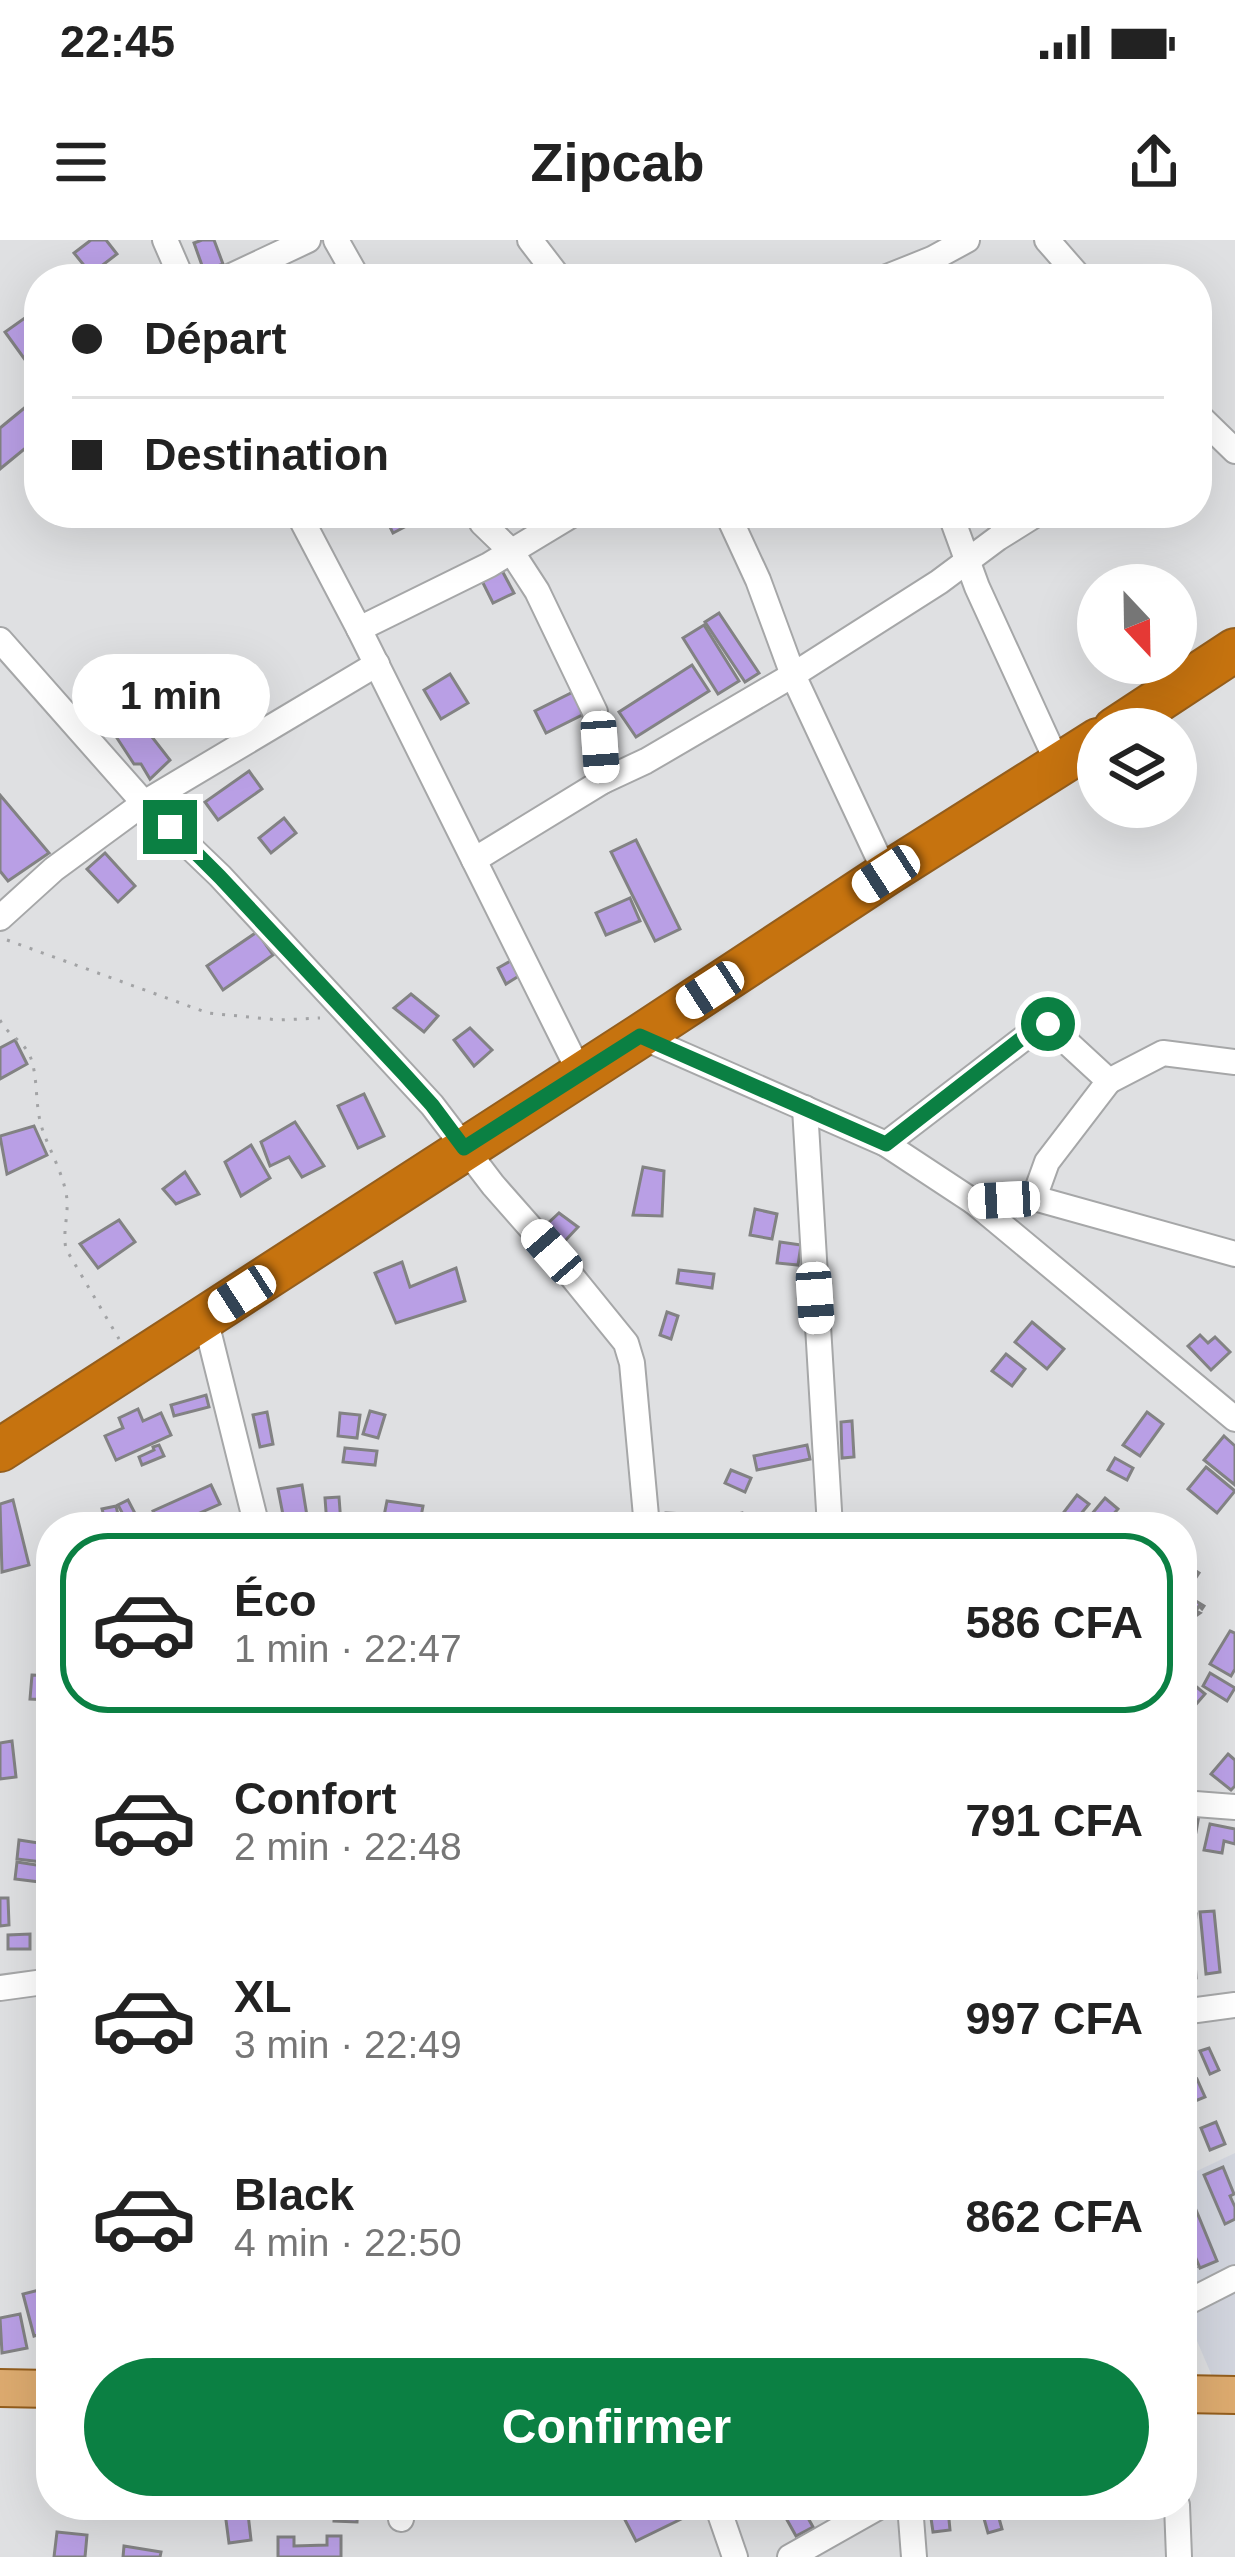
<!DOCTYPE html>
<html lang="fr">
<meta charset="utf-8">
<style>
:root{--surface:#fff;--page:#f2f2f2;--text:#222;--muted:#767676;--line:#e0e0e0;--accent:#0b8043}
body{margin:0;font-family:Arial,sans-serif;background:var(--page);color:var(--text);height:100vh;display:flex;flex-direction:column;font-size:45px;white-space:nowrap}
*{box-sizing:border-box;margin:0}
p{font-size:39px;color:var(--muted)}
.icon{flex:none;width:66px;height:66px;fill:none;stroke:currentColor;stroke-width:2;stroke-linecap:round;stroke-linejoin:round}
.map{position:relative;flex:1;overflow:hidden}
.details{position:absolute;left:36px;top:1272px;width:1161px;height:1008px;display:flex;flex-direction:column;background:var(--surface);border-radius:48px;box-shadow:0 12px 48px #0002}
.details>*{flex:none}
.hud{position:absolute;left:24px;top:24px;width:1188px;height:264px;border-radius:48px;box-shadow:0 12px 48px #0002;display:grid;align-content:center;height:264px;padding:0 48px;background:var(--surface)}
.needle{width:78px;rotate:158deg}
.fabs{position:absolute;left:1077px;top:324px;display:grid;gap:24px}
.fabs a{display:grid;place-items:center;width:120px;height:120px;border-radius:50%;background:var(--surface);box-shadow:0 12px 48px #0002;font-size:60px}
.end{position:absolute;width:54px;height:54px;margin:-27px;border:15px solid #0b8043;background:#fff;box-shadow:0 0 0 6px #fff}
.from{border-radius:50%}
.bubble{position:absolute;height:84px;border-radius:42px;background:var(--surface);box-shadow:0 12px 48px #0002;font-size:39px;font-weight:700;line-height:84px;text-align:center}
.car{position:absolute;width:36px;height:72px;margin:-36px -18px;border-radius:15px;box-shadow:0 0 9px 3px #0007;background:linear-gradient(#fff 24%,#345 0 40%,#fff 0 76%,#345 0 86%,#fff 0)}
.hud b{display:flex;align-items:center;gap:42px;height:114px;font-size:45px}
.hud b+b{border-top:3px solid var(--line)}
.hud i{width:30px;height:30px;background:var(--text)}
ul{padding:21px 0 0;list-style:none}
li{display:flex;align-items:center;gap:36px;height:180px;margin:0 24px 18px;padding:0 24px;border:6px solid transparent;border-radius:48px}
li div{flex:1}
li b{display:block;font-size:45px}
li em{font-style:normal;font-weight:700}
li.on{border-color:var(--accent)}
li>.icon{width:108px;height:108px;stroke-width:1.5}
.cta{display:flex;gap:24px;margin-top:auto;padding:24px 48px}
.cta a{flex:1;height:138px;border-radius:72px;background:var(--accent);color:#fff;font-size:48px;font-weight:700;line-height:138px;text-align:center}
.status{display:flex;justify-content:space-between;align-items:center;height:84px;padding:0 60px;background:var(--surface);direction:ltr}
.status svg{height:33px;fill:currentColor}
header{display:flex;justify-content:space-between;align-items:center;height:156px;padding:0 48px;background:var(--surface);font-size:54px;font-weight:700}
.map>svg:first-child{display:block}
.built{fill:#d2d5de}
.building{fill:#b99fe5;stroke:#828283;stroke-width:3}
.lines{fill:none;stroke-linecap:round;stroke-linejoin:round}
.street-casing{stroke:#a6a7a8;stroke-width:28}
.primary-casing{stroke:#945e1d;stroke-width:40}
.highway-casing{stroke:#945e1d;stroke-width:46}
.path{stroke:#a2a3a5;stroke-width:3;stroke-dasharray:3 9;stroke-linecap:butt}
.street{stroke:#fff;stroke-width:24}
.primary{stroke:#ddab6f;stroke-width:36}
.highway{stroke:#c6730f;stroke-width:42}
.route{stroke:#0b8043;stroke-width:15}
</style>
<div class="status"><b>22:45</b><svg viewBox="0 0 49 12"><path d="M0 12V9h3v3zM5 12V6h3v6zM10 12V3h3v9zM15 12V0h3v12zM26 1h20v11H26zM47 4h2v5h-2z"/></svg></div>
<header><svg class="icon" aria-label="menu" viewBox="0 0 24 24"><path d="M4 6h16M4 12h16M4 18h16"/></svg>Zipcab<svg class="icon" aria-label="share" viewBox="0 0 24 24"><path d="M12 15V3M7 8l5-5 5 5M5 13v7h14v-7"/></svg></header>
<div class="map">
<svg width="1235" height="2317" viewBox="0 0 1235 2317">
<rect width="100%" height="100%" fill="#dfe0e2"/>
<polygon class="built" points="1235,1913 1235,2144 1215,2143 1182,2066 1182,1938"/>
<g class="building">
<polygon points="91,0 106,0 117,14 91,34 74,13"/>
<polygon points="202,0 214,0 223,24 204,31 194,3"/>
<polygon points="29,75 39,89 39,139 5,92"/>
<polygon points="39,156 39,197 0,229 0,188"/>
<polygon points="383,273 414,273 418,280 393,293"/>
<polygon points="499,325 514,353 493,363 479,335"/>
<polygon points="719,373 759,433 745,442 705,382"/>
<polygon points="704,385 739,441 718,454 683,398"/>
<polygon points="692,425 709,451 636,497 619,472"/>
<polygon points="450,434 468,463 441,479 424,450"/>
<polygon points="573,452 584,474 546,493 535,471"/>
<polygon points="138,479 170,520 150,539 141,524 134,524 115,495"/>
<polygon points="249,531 262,549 218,580 205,562"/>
<polygon points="0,555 49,613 8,641 0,631"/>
<polygon points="284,578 296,593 271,613 259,598"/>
<polygon points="636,600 680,689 655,701 611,612"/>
<polygon points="105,613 135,646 118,662 87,629"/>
<polygon points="630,658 640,681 606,695 596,673"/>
<polygon points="257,692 273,715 223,750 207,726"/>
<polygon points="514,719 522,734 506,744 498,728"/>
<polygon points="411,754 438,776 424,792 394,768"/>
<polygon points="470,788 492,810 474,826 454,800"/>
<polygon points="15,800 27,824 0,839 0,808"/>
<polygon points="364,854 384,896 358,908 338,866"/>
<polygon points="295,882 324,926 302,937 289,917 270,926 261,902"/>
<polygon points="34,886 47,915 7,934 0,896"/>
<polygon points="251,905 270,938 241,956 225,922"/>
<polygon points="643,927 664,931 662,976 633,975"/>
<polygon points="185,932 199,954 176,964 163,949"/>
<polygon points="755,969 777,974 772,999 750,995"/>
<polygon points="559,973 578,987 563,1003 545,986"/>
<polygon points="119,980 135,1002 98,1028 80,1004"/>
<polygon points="780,1002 801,1005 798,1025 777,1023"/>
<polygon points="402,1022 410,1047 456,1028 465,1061 396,1083 375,1033"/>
<polygon points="679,1030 714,1034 712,1048 677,1043"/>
<polygon points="667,1072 678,1076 671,1099 660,1095"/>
<polygon points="1032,1082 1064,1109 1047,1129 1015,1102"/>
<polygon points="1200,1095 1208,1103 1215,1097 1230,1112 1211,1130 1188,1106"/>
<polygon points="1006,1114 1025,1129 1012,1146 992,1131"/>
<polygon points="206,1155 209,1167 174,1176 171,1165"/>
<polygon points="138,1169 143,1181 161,1173 171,1195 116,1220 105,1196 123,1188 119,1178"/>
<polygon points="370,1171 385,1175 378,1198 363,1194"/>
<polygon points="267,1172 273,1204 260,1207 253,1175"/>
<polygon points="1147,1172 1163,1184 1140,1216 1123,1205"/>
<polygon points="340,1173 360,1175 357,1198 338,1196"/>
<polygon points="852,1181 854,1217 842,1218 841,1182"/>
<polygon points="1224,1196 1235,1206 1235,1245 1204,1220"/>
<polygon points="159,1205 164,1216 142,1225 139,1217 154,1210 153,1207"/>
<polygon points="807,1205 810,1219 757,1230 754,1216"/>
<polygon points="345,1208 377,1211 375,1225 343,1222"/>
<polygon points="1115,1218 1133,1228 1127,1240 1108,1230"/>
<polygon points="1206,1227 1235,1251 1217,1273 1188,1249"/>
<polygon points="731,1230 751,1238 745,1252 725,1243"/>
<polygon points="211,1245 220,1264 168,1287 160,1287 153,1271"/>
<polygon points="302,1245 307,1276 284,1280 278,1249"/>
<polygon points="1077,1255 1089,1264 1075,1281 1064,1272"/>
<polygon points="339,1257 341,1284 327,1285 325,1258"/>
<polygon points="1105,1258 1118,1269 1102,1287 1081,1287"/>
<polygon points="13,1260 29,1325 2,1332 0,1264"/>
<polygon points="128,1260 139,1281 129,1286 118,1265"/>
<polygon points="387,1261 423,1266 420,1282 384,1276"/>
<polygon points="116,1266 121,1287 107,1287 102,1269"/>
<polygon points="666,1273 706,1275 705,1287 666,1287"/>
<polygon points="742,1273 745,1287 721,1287 720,1278"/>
<polygon points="213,1275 217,1287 179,1287 179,1286"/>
<polygon points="1182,1322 1199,1333 1187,1351 1182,1348"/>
<polygon points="1186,1355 1204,1366 1202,1369 1199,1366 1196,1371 1200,1373 1190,1380 1193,1382 1189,1389 1186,1386 1183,1390 1187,1392 1182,1400 1182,1361"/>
<polygon points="1230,1391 1235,1393 1235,1429 1231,1436 1210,1424"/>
<polygon points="1210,1433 1235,1448 1227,1461 1203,1446"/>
<polygon points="32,1435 51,1436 51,1460 30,1459"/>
<polygon points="1193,1444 1205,1454 1191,1470 1182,1462 1182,1457"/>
<polygon points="12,1501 16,1537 0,1539 0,1503"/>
<polygon points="1228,1514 1235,1520 1235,1546 1231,1550 1211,1534"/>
<polygon points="1182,1572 1199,1575 1196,1592 1182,1590"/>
<polygon points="1210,1584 1235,1589 1235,1604 1224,1601 1222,1613 1204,1610"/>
<polygon points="19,1600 45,1604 42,1622 17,1619"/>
<polygon points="17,1622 43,1626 40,1642 15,1639"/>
<polygon points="0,1658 8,1658 9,1685 0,1686"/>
<polygon points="1214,1671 1220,1732 1206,1734 1200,1672"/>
<polygon points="1182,1673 1196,1674 1194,1697 1182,1696"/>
<polygon points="30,1694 30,1709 8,1709 8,1695"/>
<polygon points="1194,1702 1196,1738 1182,1740 1182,1703"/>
<polygon points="1182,1802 1195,1834 1185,1838 1182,1830"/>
<polygon points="1209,1808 1219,1830 1210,1834 1200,1811"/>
<polygon points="1197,1839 1205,1857 1188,1864 1182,1846"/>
<polygon points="1216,1882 1225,1904 1210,1910 1201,1888"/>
<polygon points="1223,1927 1234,1954 1230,1956 1235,1967 1235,1979 1225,1984 1204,1935"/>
<polygon points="1187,1948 1217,2021 1200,2028 1182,1985 1182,1950"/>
<polygon points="1182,1995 1196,2027 1182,2033"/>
<polygon points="51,2047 51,2091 34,2096 23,2054"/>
<polygon points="20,2074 27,2108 2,2113 0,2078"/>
<polygon points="224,2265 247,2265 251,2300 229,2303"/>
<polygon points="335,2265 358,2265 357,2282 334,2281"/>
<polygon points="650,2265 710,2265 636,2301 624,2278"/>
<polygon points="803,2269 813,2287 796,2296 786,2278"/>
<polygon points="948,2269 950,2290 933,2292 930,2271"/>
<polygon points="997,2271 1002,2289 988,2293 983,2275"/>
<polygon points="57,2292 87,2295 85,2317 54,2317"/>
<polygon points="327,2296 341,2296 341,2317 278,2317 278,2297 294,2297 294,2306 327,2305"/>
<polygon points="124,2306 161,2312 160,2317 123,2317"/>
</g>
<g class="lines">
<g class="street-casing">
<g id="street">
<polyline points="165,0 182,39"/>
<polyline points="336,0 358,39"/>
<polyline points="530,0 560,39"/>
<polyline points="1047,0 1081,39"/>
<polyline points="225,39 308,0"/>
<polyline points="882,39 932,19 967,0"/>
<polyline points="1197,174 1235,211"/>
<polyline points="298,273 359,389 580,833"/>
<polyline points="477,273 482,283 511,311 537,351 595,472 603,541"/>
<polyline points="727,273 758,340 793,435 886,634"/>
<polyline points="950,273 977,347 1059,526"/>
<polyline points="359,389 489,325 575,273"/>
<polyline points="0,400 144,563 220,636 432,865 493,945 552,1012 626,1103 632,1123 647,1287"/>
<polyline points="474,620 603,541 646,521 793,435 939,342 998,298 1038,273"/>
<polyline points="0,678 54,629 144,563 377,424"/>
<polyline points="640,796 886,904 974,962 1034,958 1235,1014"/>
<polyline points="805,868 830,1287"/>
<polyline points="886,904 1045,782 1109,841 1163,813 1235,822"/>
<polyline points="1034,958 1047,922 1109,841"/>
<polyline points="974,962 1235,1179"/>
<polyline points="205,1078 257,1287"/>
<polyline points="1182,1563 1235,1567"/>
<polyline points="0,1748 51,1741"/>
<polyline points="1182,1772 1235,1765"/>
<polyline points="1182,2065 1235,2038"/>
<polyline points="399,2265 401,2279"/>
<polyline points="717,2265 735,2317"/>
<polyline points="910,2265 914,2317"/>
<polyline points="1177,2265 1179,2317"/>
<polyline points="790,2317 882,2265"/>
</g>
</g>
<g class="primary-casing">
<g id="primary">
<polyline points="0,2148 51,2149"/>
<polyline points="1182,2154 1235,2155"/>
</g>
</g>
<g class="highway-casing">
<g id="highway">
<polyline points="1115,489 1235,410"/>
<polyline points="0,1210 640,796 886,634 1098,500"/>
</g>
</g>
<g class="path">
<polyline points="7,700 208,773 279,780 320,778"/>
<path d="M 0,780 C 7,795 23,800 30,816 C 39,838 34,867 43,891 C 50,911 62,932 66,953 C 70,972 62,990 66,1009 L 119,1099"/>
</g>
<use href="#street" class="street"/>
<use href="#primary" class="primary"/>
<use href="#highway" class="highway"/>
</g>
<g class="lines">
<polyline class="route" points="170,587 220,637 404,834 432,865 464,908 640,796 886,904 1040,784 1048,784"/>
</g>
</svg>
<div class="fabs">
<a><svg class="needle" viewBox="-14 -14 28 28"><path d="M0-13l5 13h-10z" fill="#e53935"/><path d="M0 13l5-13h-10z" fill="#767676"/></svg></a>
<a><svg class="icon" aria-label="layers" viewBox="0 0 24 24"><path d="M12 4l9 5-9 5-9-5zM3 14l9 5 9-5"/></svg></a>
</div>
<i class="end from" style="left:1048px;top:784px"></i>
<i class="end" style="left:170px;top:587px"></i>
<div class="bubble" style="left:72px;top:414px;width:198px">1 min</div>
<i class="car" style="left:600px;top:507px;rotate:176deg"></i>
<i class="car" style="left:886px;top:634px;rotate:237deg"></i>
<i class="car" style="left:710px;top:750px;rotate:237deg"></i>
<i class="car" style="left:1004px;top:960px;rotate:267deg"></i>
<i class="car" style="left:552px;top:1012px;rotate:319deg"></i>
<i class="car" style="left:242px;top:1054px;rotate:237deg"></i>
<i class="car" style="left:815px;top:1058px;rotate:176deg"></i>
<div class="hud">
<b><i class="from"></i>Départ</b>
<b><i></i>Destination</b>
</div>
<section class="details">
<ul>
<li class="on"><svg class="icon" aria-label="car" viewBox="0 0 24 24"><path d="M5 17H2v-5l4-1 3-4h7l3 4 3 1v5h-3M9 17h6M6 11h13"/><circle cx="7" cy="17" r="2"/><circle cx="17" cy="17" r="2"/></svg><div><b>Éco</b><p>1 min · 22:47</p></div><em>586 CFA</em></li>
<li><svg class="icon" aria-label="car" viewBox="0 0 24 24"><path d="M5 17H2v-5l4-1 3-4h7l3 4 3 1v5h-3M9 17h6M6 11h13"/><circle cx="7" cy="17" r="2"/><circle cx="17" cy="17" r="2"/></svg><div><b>Confort</b><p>2 min · 22:48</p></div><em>791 CFA</em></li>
<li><svg class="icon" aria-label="car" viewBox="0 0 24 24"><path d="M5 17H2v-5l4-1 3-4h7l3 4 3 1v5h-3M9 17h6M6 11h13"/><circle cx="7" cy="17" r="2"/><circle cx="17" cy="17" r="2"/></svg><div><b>XL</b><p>3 min · 22:49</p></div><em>997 CFA</em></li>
<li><svg class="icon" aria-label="car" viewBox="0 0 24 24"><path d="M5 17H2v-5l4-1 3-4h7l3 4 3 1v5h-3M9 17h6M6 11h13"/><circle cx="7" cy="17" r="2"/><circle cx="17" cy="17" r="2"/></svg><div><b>Black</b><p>4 min · 22:50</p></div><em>862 CFA</em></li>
</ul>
<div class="cta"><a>Confirmer</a></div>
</section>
</div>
